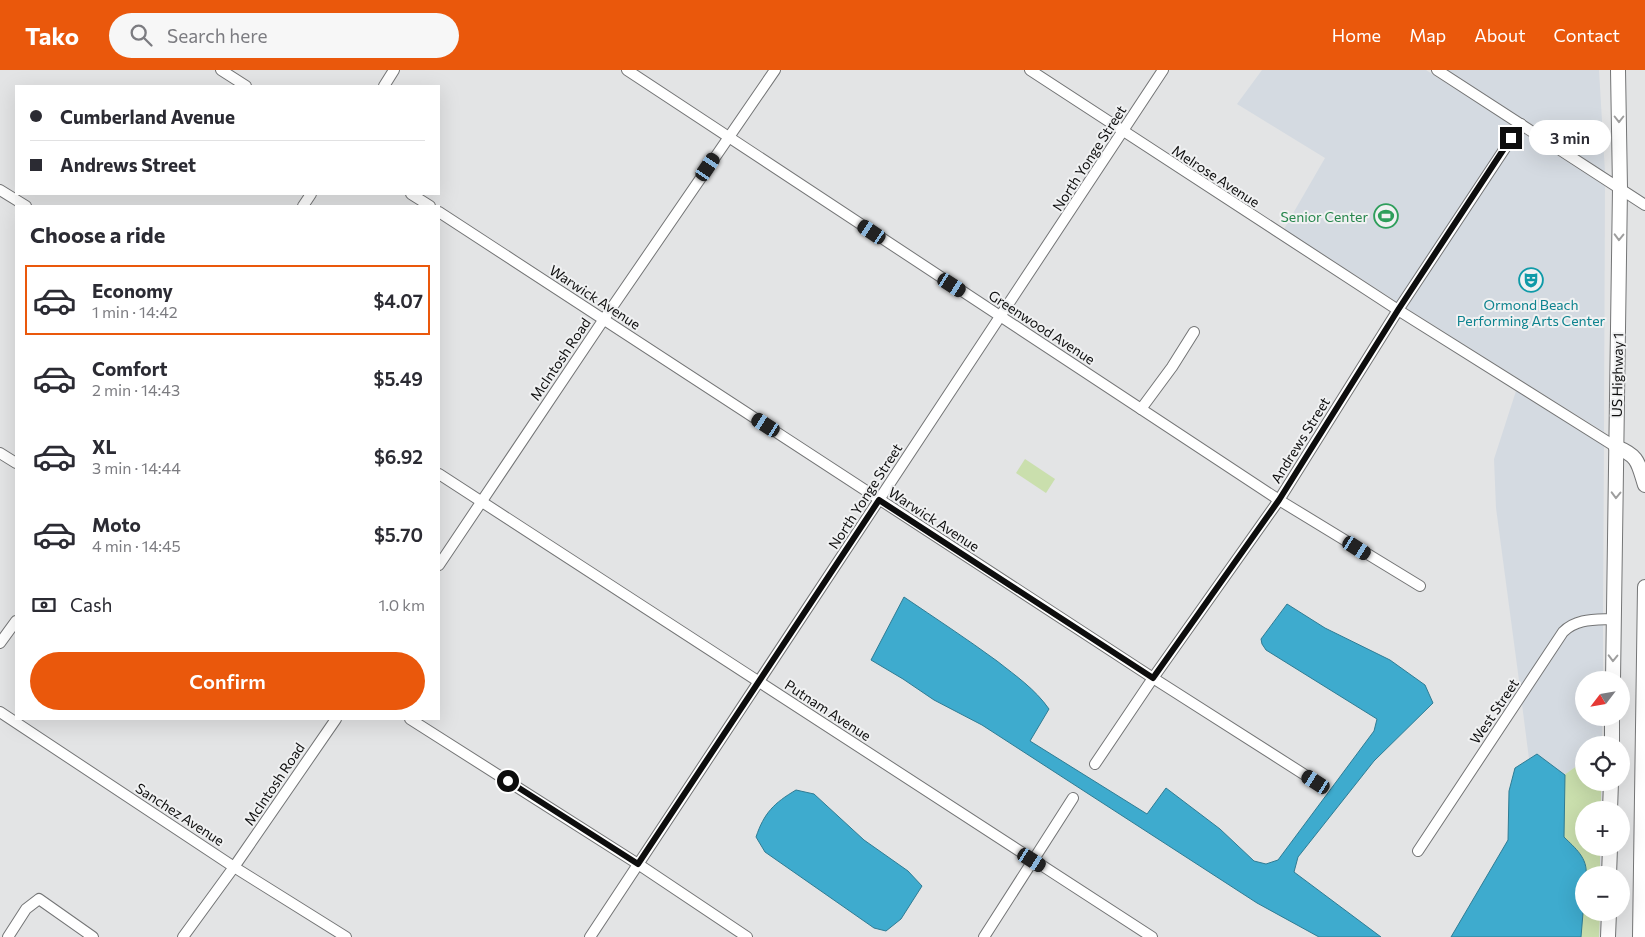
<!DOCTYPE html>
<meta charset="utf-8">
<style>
:root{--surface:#fff;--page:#f7f7f7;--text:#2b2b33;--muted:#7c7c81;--line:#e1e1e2;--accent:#ea580c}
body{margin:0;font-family:Commissioner,sans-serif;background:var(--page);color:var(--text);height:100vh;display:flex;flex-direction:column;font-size:19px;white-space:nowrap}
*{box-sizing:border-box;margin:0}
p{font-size:16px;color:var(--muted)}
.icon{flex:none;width:28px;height:28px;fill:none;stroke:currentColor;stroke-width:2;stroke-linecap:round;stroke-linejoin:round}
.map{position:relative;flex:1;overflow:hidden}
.details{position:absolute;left:15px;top:135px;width:425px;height:515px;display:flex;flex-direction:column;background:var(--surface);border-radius:0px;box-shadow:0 5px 20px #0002}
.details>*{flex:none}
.guide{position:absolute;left:15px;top:15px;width:425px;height:110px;border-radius:0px;box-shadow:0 5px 20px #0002;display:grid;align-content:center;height:110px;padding:0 15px;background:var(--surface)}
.needle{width:32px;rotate:239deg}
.buttons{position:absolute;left:1575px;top:601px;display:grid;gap:10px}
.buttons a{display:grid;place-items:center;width:55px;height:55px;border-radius:50%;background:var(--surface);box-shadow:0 5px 20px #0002;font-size:25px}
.end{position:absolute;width:22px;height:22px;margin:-11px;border:6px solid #0d0d0d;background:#fff;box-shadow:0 0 0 2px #fff}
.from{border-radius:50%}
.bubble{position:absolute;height:35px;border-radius:18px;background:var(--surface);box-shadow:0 5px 20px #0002;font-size:16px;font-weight:600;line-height:35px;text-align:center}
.car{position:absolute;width:15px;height:30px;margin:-15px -8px;border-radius:6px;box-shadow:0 0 4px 1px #0007;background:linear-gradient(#222 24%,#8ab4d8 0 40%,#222 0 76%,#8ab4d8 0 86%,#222 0)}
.guide b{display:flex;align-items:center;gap:18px;height:48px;font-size:19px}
.guide b+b{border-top:1px solid var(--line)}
.guide i{width:12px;height:12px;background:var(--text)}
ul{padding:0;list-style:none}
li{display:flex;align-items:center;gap:15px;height:70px;margin:0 10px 8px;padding:0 5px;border:2px solid transparent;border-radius:0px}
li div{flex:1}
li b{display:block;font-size:19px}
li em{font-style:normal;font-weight:600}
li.current{border-color:var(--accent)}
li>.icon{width:45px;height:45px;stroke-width:1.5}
h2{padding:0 15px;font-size:22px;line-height:60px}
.pay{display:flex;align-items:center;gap:12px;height:55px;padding:0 15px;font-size:19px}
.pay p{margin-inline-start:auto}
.action{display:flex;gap:10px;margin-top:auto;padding:10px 15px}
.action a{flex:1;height:58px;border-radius:30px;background:var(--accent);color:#fff;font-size:20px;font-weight:600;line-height:58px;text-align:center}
header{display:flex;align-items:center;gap:30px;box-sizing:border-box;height:70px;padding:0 25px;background:var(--accent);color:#fff}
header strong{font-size:24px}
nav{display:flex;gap:28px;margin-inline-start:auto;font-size:18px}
.search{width:350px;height:45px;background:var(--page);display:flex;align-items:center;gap:12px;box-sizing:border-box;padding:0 18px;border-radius:28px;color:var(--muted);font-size:19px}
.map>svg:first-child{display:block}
.built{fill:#d4dae1}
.green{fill:#cadfad}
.water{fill:#3eabce;stroke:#2f7c94}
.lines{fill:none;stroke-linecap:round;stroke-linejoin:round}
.minor-casing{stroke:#747576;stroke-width:12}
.major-casing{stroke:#747576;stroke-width:16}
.minor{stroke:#fff;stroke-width:10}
.major{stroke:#fff;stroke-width:14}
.oneway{stroke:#9e9e9e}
.route{stroke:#0d0d0d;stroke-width:6}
.labels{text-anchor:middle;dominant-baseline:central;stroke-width:4;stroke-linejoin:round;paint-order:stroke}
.street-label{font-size:14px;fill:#0d0d0d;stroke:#f0f1f2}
.leisure-label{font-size:14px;fill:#27864d;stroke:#f0f1f2;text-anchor:end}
.culture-label{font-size:14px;fill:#0d838f;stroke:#f0f1f2}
</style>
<header>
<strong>Tako</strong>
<div class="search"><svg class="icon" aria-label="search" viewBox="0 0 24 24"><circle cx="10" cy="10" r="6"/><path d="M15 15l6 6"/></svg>Search here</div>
<nav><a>Home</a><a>Map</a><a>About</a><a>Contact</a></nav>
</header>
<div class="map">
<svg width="1645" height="867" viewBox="0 0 1645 867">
<rect width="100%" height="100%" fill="#e3e4e5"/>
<g class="built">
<polygon points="1262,0 1426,0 1513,56 1397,232 1284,159 1325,88 1237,34"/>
<polygon points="1447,0 1599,0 1605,102 1528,52"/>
<polygon points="1522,62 1605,116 1604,362 1406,238"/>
<polygon points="1516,321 1604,376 1603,544 1576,547 1566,552 1558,559 1520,618 1496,438 1494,389"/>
<polygon points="1603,555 1603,610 1584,610 1584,648 1602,648 1602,675 1584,675 1584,691 1564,705 1537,684 1529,689 1522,634 1568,565 1573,560 1587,556"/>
</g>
<g class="green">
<polygon points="1025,389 1055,409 1046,423 1016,403"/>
<path d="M 1584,691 L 1584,712 L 1601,713 L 1601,740 L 1584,740 L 1584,778 L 1600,778 L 1600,805 L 1586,805 C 1587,789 1575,778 1564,767 L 1564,705 Z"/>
<polygon points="1584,831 1584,842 1600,843 1599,867 1581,867"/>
</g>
<g class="water">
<path d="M 904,527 C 935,548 967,569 997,591 C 1016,606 1035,619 1049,639 L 1030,671 L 1147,744 L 1166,718 L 1220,759 L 1254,791 L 1266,794 L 1278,790 L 1374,661 L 1377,649 L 1266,580 L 1262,574 L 1261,569 L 1287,534 L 1325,558 L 1390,590 L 1425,615 L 1433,633 L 1374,691 L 1298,787 L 1294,802 L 1381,867 L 1319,867 L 1257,833 L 982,655 L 934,630 L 903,609 L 871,590 Z"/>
<path d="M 1537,684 L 1565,705 L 1564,767 C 1575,778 1588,788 1586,805 L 1584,805 L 1584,831 L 1581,867 L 1451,867 L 1508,770 L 1509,721 L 1515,698 Z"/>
<path d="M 796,720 L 814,724 L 864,770 L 908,801 L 922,816 L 901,849 L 886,861 L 874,858 L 765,782 L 756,767 C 764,743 774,733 796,720 Z"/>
</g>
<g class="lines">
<g class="minor-casing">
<g id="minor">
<polyline points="221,0 246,16"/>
<polyline points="627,0 1279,430 1420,516"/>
<polyline points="1030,0 1398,240 1616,377"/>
<polyline points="1437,0 1645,135"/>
<polyline points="384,16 394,0"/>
<polyline points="0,120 26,136"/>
<polyline points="411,124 430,136"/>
<polyline points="303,136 311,124"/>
<polyline points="439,142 1153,608 1316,712"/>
<polyline points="1141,339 1172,297 1194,262"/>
<polyline points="0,383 16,393"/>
<polyline points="439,404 1152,867"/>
<polyline points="439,495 604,249 775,0"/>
<polyline points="0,573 16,551"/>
<polyline points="0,642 234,797 346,867"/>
<polyline points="410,649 638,794 747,867"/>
<polyline points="1095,694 1153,608 1279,430 1398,240 1521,54"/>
<path d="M 1418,781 L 1563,562 C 1577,548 1595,550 1614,549"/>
<polyline points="8,867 26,839 39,829 93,867"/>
<polyline points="183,867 234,797 336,649"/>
<polyline points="590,867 1163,0"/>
<polyline points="984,867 1073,728"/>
</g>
</g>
<g class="major-casing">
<g id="major">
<path d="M 1616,377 C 1639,386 1638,393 1645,415"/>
<polyline points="1613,610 1620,118 1618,0"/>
<polyline points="1612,675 1612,648"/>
<polyline points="1610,740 1611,712"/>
<polyline points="1609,805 1610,778"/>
<polyline points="1608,867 1609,842"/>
<polyline points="1640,867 1645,517"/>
</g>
</g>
<use href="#minor" class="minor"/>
<use href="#major" class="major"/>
</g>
<defs><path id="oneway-chevron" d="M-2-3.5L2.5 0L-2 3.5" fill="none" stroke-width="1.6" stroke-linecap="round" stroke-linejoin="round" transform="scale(1.25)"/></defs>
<g class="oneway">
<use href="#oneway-chevron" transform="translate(1619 49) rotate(90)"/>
<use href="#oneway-chevron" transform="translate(1619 167) rotate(91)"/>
<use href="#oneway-chevron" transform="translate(1616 425) rotate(91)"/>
<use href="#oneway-chevron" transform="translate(1613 588) rotate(91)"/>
</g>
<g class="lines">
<polyline class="route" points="508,711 638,794 879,430 1153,608 1279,430 1398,240 1511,68"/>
</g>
<defs>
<g id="stadium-ring" transform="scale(1.25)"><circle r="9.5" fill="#f0f1f2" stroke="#2e9e5b" stroke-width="1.5"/><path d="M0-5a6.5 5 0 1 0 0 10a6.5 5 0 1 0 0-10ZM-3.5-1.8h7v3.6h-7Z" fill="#2e9e5b"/></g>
<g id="theatre-ring" transform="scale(1.25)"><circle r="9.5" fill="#f0f1f2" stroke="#0f9aa8" stroke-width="1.5"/><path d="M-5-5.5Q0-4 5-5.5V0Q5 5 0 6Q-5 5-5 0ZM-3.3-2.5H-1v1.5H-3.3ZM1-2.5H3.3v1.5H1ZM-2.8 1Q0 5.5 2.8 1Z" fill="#0f9aa8"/></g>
</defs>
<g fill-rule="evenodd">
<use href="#stadium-ring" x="1386" y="146"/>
<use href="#theatre-ring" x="1531" y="210"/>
</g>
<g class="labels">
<g class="street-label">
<text transform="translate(1089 88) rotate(-57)">North Yonge Street</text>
<text transform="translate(1216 106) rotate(33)">Melrose Avenue</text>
<text transform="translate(595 227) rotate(33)">Warwick Avenue</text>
<text transform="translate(1042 257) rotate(33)">Greenwood Avenue</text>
<text transform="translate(560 289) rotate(-56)">McIntosh Road</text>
<text transform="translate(1617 305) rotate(-89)">US Highway 1</text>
<text transform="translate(1300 370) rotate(-58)">Andrews Street</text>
<text transform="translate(865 426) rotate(-57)">North Yonge Street</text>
<text transform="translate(934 449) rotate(33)">Warwick Avenue</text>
<text transform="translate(828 640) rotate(33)">Putnam Avenue</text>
<text transform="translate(1494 641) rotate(-56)">West Street</text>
<text transform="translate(274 714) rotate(-56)">McIntosh Road</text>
<text transform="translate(180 744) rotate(33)">Sanchez Avenue</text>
</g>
<g class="leisure-label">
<text x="1368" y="146">Senior Center</text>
</g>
<g class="culture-label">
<text x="1531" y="234">Ormond Beach<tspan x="1531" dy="16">Performing Arts Center</tspan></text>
</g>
</g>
</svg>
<div class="buttons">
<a><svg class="needle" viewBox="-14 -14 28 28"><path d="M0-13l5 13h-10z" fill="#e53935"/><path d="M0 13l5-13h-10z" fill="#7c7c81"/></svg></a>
<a><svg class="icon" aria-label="locate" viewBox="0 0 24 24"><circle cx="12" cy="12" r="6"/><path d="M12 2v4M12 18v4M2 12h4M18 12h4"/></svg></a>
<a>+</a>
<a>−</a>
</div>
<i class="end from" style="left:508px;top:711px"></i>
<i class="end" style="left:1511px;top:68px"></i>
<div class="bubble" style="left:1529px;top:50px;width:82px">3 min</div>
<i class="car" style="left:708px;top:97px;rotate:34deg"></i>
<i class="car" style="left:872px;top:162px;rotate:304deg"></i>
<i class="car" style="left:952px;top:215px;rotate:123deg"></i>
<i class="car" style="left:766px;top:355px;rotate:303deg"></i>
<i class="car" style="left:1357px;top:478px;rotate:122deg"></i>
<i class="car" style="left:1316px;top:712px;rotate:303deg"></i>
<i class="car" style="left:1032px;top:790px;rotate:122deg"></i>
<div class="guide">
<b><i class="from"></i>Cumberland Avenue</b>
<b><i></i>Andrews Street</b>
</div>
<section class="details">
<h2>Choose a ride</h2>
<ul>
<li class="current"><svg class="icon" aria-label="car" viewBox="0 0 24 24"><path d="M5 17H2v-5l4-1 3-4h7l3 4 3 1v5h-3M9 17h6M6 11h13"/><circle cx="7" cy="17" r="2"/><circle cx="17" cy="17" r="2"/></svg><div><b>Economy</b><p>1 min · 14:42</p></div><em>$4.07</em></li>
<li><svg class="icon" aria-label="car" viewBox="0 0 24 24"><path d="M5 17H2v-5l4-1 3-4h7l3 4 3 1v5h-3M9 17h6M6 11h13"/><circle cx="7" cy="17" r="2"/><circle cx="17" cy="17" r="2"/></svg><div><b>Comfort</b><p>2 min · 14:43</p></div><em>$5.49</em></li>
<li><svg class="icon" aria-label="car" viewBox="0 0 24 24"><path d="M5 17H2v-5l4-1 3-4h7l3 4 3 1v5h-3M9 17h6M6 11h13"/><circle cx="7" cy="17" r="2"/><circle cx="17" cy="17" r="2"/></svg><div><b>XL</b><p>3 min · 14:44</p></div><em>$6.92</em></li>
<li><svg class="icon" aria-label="car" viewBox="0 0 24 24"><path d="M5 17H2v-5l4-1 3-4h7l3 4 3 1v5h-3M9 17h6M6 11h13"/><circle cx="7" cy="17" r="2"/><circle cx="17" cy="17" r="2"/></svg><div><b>Moto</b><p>4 min · 14:45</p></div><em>$5.70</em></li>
</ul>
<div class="pay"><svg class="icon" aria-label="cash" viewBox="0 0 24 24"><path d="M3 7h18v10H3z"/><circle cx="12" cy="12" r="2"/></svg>Cash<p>1.0 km</p></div>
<div class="action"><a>Confirm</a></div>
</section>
</div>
